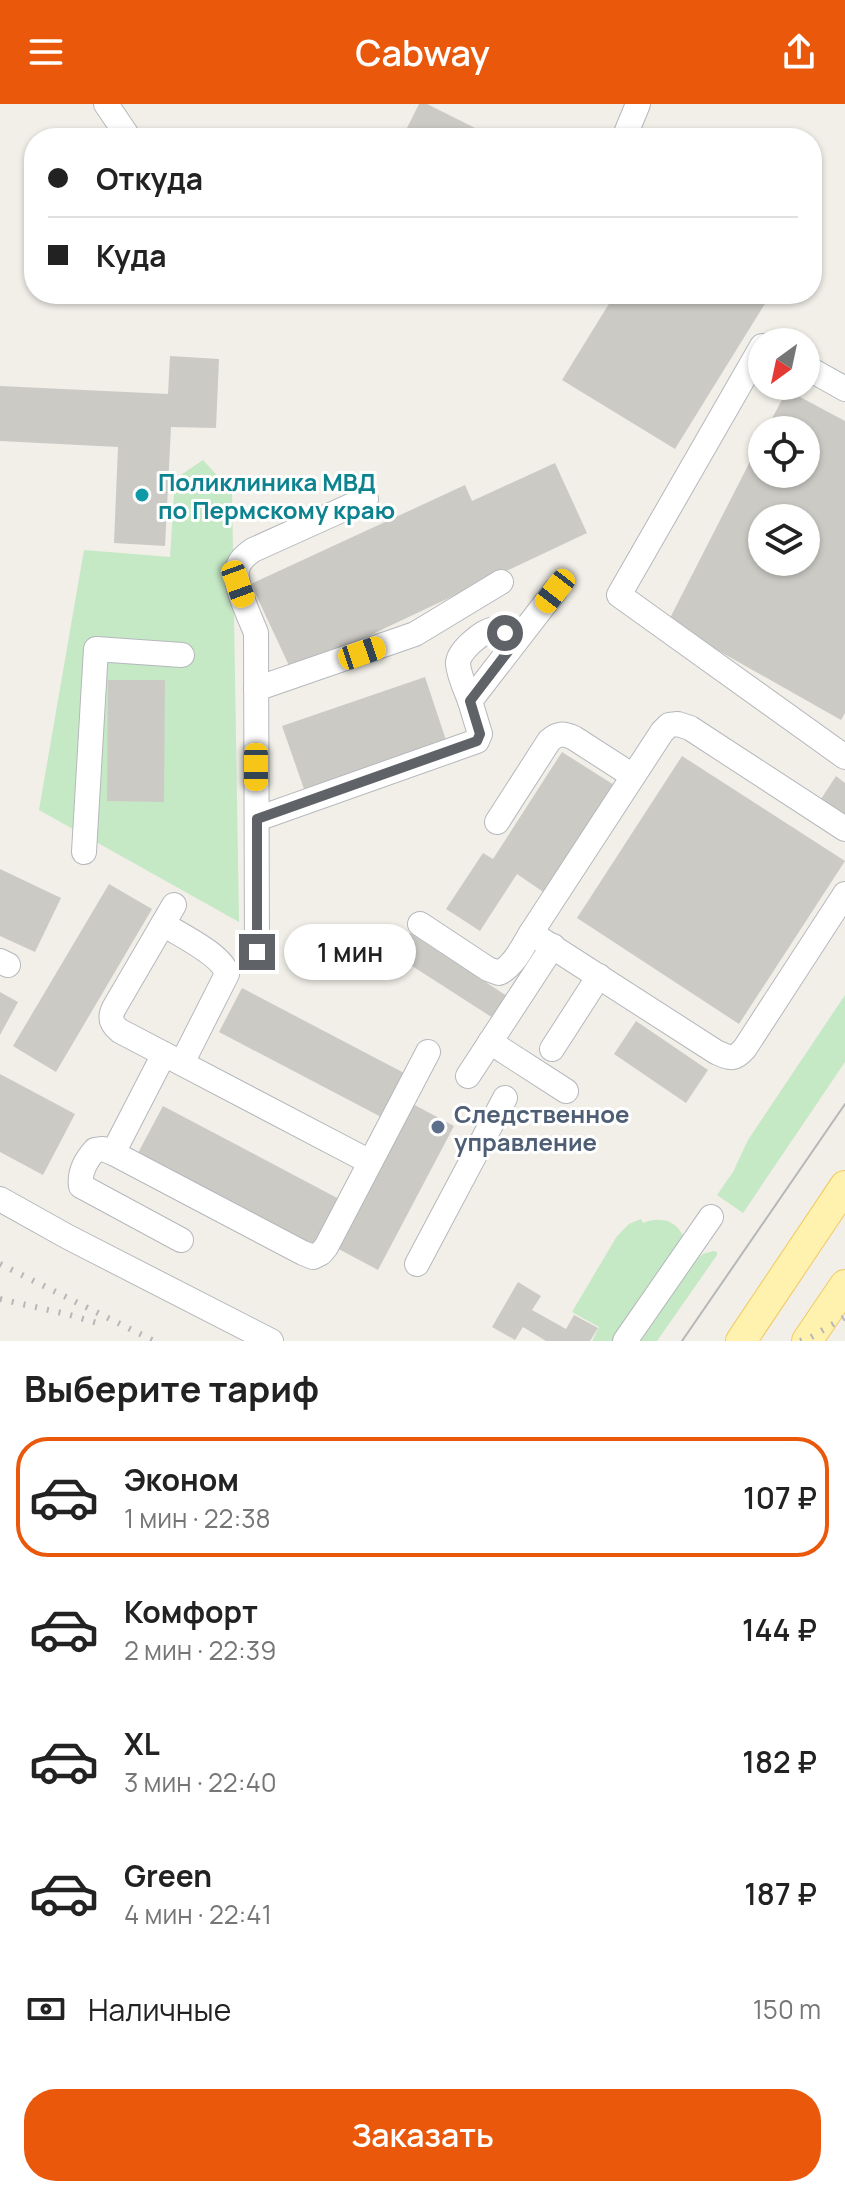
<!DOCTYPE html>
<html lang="ru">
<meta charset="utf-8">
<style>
:root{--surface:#fff;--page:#f6f6f6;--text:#222;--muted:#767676;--line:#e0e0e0;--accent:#ea580c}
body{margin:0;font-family:Manrope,sans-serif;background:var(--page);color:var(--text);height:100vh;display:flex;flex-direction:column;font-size:30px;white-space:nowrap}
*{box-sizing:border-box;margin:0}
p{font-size:26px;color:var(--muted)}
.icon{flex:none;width:44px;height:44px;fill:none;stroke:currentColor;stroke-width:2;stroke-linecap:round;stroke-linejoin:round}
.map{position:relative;height:1237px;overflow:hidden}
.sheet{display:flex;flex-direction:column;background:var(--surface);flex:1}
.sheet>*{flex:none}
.guide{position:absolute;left:24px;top:24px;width:798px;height:176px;border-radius:32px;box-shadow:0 2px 6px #0004;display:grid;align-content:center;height:176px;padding:0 24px;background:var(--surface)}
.needle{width:52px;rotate:213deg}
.fabs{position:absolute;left:748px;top:224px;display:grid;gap:16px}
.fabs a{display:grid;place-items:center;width:72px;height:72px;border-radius:50%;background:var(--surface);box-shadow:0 2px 6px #0004;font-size:40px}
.end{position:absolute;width:36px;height:36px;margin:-18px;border:10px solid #5f6368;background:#fff;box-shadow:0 0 0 4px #fff}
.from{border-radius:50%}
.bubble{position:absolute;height:56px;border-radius:28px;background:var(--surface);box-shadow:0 2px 6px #0004;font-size:26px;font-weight:600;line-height:56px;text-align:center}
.car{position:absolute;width:24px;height:48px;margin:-24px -12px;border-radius:10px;box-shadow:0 0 6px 2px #0007;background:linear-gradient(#f5c518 24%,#345 0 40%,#f5c518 0 76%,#345 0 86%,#f5c518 0)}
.guide b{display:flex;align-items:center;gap:28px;height:76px;font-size:30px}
.guide b+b{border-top:2px solid var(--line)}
.guide i{width:20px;height:20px;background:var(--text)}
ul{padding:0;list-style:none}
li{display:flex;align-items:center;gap:24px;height:120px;margin:0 16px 12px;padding:0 8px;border:4px solid transparent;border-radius:32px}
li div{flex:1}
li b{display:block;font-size:30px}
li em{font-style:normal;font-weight:600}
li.selected{border-color:var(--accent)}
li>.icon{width:72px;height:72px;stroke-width:1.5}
h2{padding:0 24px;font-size:36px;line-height:96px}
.pay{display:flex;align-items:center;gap:20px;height:88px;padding:0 24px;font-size:30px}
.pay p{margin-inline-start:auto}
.action{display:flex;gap:16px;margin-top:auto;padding:16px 24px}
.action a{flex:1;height:92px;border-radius:32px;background:var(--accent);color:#fff;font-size:32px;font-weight:600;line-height:92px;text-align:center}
header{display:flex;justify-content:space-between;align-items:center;height:104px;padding:0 24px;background:var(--accent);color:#fff;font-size:36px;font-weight:600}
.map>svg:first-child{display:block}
.green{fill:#c5e8c5}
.building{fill:#cccac5;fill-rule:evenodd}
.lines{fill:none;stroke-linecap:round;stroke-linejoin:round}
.minor-casing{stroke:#b5b8bc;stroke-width:26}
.major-casing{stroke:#f2c960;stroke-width:32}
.minor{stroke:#fff;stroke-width:24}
.major{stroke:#fff2af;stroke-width:30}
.tram{stroke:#b6b7b8;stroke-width:2}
.rail{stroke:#b6b7b8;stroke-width:6;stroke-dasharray:2 10;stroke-linecap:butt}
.route{stroke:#5f6368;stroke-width:10}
.culture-dot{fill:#0f9aa8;stroke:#fff;stroke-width:3}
.service-dot{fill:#5c6f8a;stroke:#fff;stroke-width:3}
.labels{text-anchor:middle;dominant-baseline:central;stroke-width:6;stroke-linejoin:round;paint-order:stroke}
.culture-label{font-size:24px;font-weight:bold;fill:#0d838f;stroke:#fff;text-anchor:start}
.service-label{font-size:24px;font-weight:bold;fill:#4e5e75;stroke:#fff;text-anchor:start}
</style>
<header><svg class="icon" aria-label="menu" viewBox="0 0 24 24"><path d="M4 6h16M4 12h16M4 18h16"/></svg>Cabway<svg class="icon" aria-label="share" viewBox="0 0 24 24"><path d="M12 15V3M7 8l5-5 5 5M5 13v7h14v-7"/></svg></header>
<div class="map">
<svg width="845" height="1237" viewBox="0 0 845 1237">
<rect width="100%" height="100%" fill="#f1efe8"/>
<g class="green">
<polygon points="203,356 232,388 239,818 39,706 84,446 170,453 175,375"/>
<polygon points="845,891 845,958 743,1109 717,1091 733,1068 748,1036"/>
<path d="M 641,1115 L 643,1119 C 660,1112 677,1116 684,1134 L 619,1237 L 592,1237 L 599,1223 L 572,1208 L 617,1132 L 629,1120 Z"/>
<polygon points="713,1147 717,1148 717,1151 657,1237 639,1237 691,1160 703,1150"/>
</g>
<g class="building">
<polygon points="419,0 427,0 495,34 402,34"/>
<polygon points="615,190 771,190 675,345 562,276"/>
<polygon points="170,252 219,255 216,324 171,323 165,442 114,439 118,343 0,337 0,282 168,290"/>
<path d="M 787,286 L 845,317 L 845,609 L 841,616 L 668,518 L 762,334 L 762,370 L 806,370 L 806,326 L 766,326 ZM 762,414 L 806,414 L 806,458 L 762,458 Z"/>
<polygon points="555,359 587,429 292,568 251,480 465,381 472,397"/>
<polygon points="425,573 446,636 304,685 282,622"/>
<polygon points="108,576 165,576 164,698 107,697"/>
<polygon points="562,648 622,686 552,794 517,770 480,827 446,805 483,749 493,755"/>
<polygon points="682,652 845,757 739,920 577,814"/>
<polygon points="836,672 845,679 845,710 821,695"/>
<polygon points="0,765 61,794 35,848 0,832"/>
<polygon points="109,780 152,805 56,968 13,942"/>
<polygon points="410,829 507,892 493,914 395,851"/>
<polygon points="242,884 406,970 383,1014 219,928"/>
<polygon points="0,888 18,898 0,931"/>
<polygon points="636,917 708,966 686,999 614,950"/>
<polygon points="0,970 75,1010 43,1071 0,1048"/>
<polygon points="409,998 454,1022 378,1166 333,1142"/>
<polygon points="163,1002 341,1096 316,1143 138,1049"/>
<polygon points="518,1178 541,1192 532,1206 566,1225 574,1211 598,1224 590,1237 546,1237 523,1223 515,1236 492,1223"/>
</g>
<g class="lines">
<g class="minor-casing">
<g id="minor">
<polyline points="106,0 129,34"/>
<polyline points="624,34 638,0"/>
<polyline points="762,242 619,491 845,653"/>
<polyline points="806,263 845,285"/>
<polyline points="256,585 415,530 501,478"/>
<path d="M 470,597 C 466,586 459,572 458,560 C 457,548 482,527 494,525 C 502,524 510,533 516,537"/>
<polyline points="257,715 477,637 480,630 470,597 555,487"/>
<path d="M 497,718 L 549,637 C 558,629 563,629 574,634 L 633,672"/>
<path d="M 845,725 L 690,624 L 678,620 L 669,621 L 662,628 L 531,829 L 716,948 C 730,954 734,957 745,944 L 845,790"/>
<polyline points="84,748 96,545 182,551"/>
<path d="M 174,801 L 114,904 C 109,914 111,920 120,927 L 370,1058"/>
<path d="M 163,820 C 180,831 223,851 227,870 L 182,959"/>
<path d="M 420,820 L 488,865 L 499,869 C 514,862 523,842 531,829"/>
<path d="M 257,848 L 256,529 C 250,513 234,482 237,466 C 239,456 246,451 253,446 L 366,395"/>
<polyline points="0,857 8,861"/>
<polyline points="490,938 566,987"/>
<polyline points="552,945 599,872"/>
<polyline points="468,972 553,842"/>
<polyline points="113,1049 164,950"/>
<polyline points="0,1095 68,1133 271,1237"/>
<path d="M 181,1136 L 81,1082 C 79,1068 86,1056 95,1046 L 103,1045 L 113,1049 L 303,1149 L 313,1153 L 321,1149 L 326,1143 L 428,948"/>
<polyline points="417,1160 505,994"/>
<polyline points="625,1237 711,1113"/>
</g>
</g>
<g class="major-casing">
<g id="major">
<polyline points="741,1237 845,1082"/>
<polyline points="807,1237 845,1181"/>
</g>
</g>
<use href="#minor" class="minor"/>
<use href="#major" class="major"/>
<polyline class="tram" points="682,1237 845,1000"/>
<g class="rail">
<polyline points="0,1160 154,1237"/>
<polyline points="0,1195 66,1210 101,1220"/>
<polyline points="800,1237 808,1235 845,1213"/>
</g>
</g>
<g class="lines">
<polyline class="route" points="257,848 257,715 477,637 480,630 470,597 516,537 505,529"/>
</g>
<circle class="culture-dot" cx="142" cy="391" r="8"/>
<circle class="service-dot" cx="438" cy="1023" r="8"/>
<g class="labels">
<g class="culture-label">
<text x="158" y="377">Поликлиника МВД<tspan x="158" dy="28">по Пермскому краю</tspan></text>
</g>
<g class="service-label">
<text x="454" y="1009">Следственное<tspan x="454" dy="28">управление</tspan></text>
</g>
</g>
</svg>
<div class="fabs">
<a><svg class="needle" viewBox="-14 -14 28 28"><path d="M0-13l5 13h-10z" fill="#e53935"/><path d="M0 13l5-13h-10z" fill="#767676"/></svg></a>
<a><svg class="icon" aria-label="locate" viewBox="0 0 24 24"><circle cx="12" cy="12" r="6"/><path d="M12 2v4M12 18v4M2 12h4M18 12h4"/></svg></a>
<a><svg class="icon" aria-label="layers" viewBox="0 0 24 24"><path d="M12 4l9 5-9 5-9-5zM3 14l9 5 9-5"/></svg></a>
</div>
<i class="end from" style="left:505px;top:529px"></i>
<i class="end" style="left:257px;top:848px"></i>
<div class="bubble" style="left:284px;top:820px;width:132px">1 мин</div>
<i class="car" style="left:238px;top:480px;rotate:160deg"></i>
<i class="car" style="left:555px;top:487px;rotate:218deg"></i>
<i class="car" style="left:362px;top:549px;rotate:71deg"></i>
<i class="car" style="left:256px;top:663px;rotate:180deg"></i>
<div class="guide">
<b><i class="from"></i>Откуда</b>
<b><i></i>Куда</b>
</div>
</div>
<section class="sheet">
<h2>Выберите тариф</h2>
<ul>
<li class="selected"><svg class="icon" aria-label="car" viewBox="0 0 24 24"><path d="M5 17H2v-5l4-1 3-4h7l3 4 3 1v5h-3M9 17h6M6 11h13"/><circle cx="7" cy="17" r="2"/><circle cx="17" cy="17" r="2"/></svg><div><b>Эконом</b><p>1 мин · 22:38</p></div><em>107 ₽</em></li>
<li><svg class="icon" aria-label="car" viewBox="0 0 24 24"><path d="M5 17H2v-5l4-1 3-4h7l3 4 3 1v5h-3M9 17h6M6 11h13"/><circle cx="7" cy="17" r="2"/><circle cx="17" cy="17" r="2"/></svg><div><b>Комфорт</b><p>2 мин · 22:39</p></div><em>144 ₽</em></li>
<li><svg class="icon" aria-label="car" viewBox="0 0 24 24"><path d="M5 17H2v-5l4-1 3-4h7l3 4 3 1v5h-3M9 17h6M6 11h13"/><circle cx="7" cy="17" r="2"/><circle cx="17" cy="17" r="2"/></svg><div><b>XL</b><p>3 мин · 22:40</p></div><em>182 ₽</em></li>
<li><svg class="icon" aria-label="car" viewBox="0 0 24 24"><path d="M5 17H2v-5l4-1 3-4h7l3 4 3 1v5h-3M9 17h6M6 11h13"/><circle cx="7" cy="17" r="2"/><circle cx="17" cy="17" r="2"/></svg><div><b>Green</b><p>4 мин · 22:41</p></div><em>187 ₽</em></li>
</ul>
<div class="pay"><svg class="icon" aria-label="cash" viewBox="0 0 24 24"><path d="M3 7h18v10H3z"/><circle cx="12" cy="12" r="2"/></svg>Наличные<p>150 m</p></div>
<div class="action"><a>Заказать</a></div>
</section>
